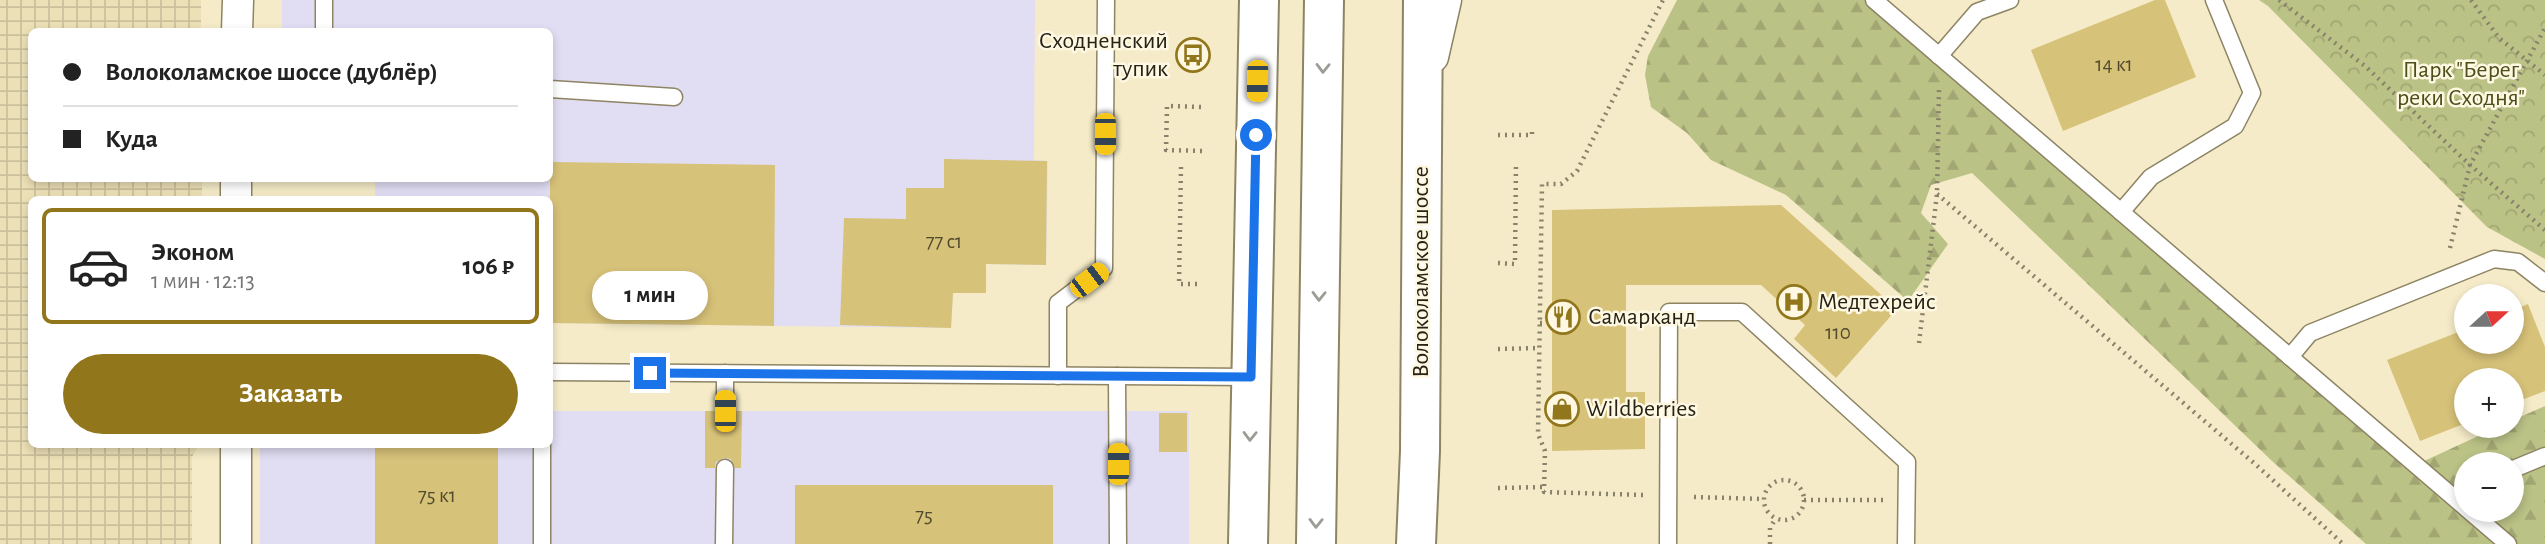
<!DOCTYPE html>
<html lang="ru">
<meta charset="utf-8">
<style>
:root{--surface:#fff;--page:#f2f2f2;--text:#222;--muted:#767676;--line:#e0e0e0;--accent:#91761c}
body{margin:0;font-family:"Alegreya Sans",sans-serif;background:var(--page);color:var(--text);height:100vh;display:flex;flex-direction:column;font-size:26px;white-space:nowrap}
*{box-sizing:border-box;margin:0}
p{font-size:23px;color:var(--muted)}
.icon{flex:none;width:38px;height:38px;fill:none;stroke:currentColor;stroke-width:2;stroke-linecap:round;stroke-linejoin:round}
.map{position:relative;flex:1;overflow:hidden}
.details{position:absolute;left:28px;top:196px;width:525px;height:252px;display:flex;flex-direction:column;background:var(--surface);border-radius:10px;box-shadow:0 4px 10px #0003}
.details>*{flex:none}
.top-card{position:absolute;left:28px;top:28px;width:525px;height:154px;border-radius:10px;box-shadow:0 4px 10px #0003;display:grid;align-content:center;height:154px;padding:0 35px;background:var(--surface)}
.needle{width:46px;rotate:69deg}
.tools{position:absolute;left:2454px;top:284px;display:grid;gap:14px}
.tools a{display:grid;place-items:center;width:70px;height:70px;border-radius:50%;background:var(--surface);box-shadow:0 4px 10px #0003;font-size:35px}
.end{position:absolute;width:32px;height:32px;margin:-16px;border:9px solid #1a73e8;background:#fff;box-shadow:0 0 0 4px #fff}
.from{border-radius:50%}
.bubble{position:absolute;height:49px;border-radius:24px;background:var(--surface);box-shadow:0 4px 10px #0003;font-size:23px;font-weight:700;line-height:49px;text-align:center}
.car{position:absolute;width:21px;height:42px;margin:-21px -10px;border-radius:9px;box-shadow:0 0 5px 2px #0007;background:linear-gradient(#f5c518 24%,#345 0 40%,#f5c518 0 76%,#345 0 86%,#f5c518 0)}
.top-card b{display:flex;align-items:center;gap:24px;height:66px;font-size:26px}
.top-card b+b{border-top:2px solid var(--line)}
.top-card i{width:18px;height:18px;background:var(--text)}
ul{padding:12px 0 0;list-style:none}
li{display:flex;align-items:center;gap:21px;height:116px;margin:0 14px 10px;padding:0 21px;border:4px solid transparent;border-radius:10px}
li div{flex:1}
li b{display:block;font-size:26px}
li em{font-style:normal;font-weight:700}
li.selected{border-color:var(--accent)}
li>.icon{width:63px;height:63px;stroke-width:1.5}
.button{display:flex;gap:14px;margin-top:auto;padding:14px 35px}
.button a{flex:1;height:80px;border-radius:42px;background:var(--accent);color:#fff;font-size:28px;font-weight:700;line-height:80px;text-align:center}
.map>svg:first-child{display:block}
.commercial{fill:#e1ddf3}
.industrial{fill:url(#industrial-grid)}
.forest{fill:url(#forest-firs);fill-rule:evenodd}
.park{fill:url(#park-crowns)}
.building{fill:#d7c279}
.lines{fill:none;stroke-linecap:round;stroke-linejoin:round}
.service-casing{stroke:#8d8464;stroke-width:19}
.minor-casing{stroke:#8d8464;stroke-width:33}
.tertiary-casing{stroke:#8d8464;stroke-width:42}
.primary-casing{stroke:#8d8464;stroke-width:42}
.path{stroke:#89826b;stroke-width:4.5;stroke-dasharray:2 5;stroke-linecap:butt}
.service{stroke:#fff;stroke-width:16}
.minor{stroke:#fff;stroke-width:30}
.tertiary{stroke:#fff;stroke-width:38}
.primary{stroke:#fff;stroke-width:38}
.oneway{stroke:#9d9c96}
.route{stroke:#1a73e8;stroke-width:9}
.labels{text-anchor:middle;dominant-baseline:central;stroke-width:5;stroke-linejoin:round;paint-order:stroke}
.number-label{font-size:21px;fill:#524a2e}
.poi-label{font-size:24px;fill:#262215;stroke:#fef8e3;text-anchor:start}
.park-label{font-size:24px;fill:#4b4f1a;stroke:#fef8e3}
.street-label{font-size:24px;fill:#262215;stroke:#fef8e3}
</style>
<div class="map">
<svg width="2545" height="544" viewBox="0 0 2545 544">
<defs>
<pattern id="industrial-grid" width="8" height="8" patternUnits="userSpaceOnUse" patternTransform="scale(1.75)"><rect width="8" height="8" fill="#ece0b6"/><path d="M0 4h8M4 0v8" fill="none" stroke="#cac09c"/></pattern>
<pattern id="forest-firs" width="22" height="20" patternUnits="userSpaceOnUse" patternTransform="scale(1.75)"><rect width="22" height="20" fill="#bbc286"/><path d="M5 1l3.5 6h-7zM16 11l3.5 6h-7z" fill="#a1a673"/></pattern>
<pattern id="park-crowns" width="20" height="18" patternUnits="userSpaceOnUse" patternTransform="scale(1.75)"><rect width="20" height="18" fill="#bbc286"/><path d="M2 6a3 3 0 1 1 6 0M12 15a3 3 0 1 1 6 0" fill="none" stroke="#a1a673"/></pattern>
</defs>
<rect width="100%" height="100%" fill="#f5ebc8"/>
<g class="commercial">
<polygon points="282,0 1035,0 1034,160 1048,161 1046,265 986,264 986,293 953,293 951,328 550,323 550,200 375,199 375,179 550,178 550,32 282,32"/>
<polygon points="550,411 1189,411 1189,544 260,544 260,445 550,444"/>
</g>
<polygon class="industrial" points="0,0 201,0 201,31 32,32 32,178 202,179 202,199 32,200 32,444 199,445 192,457 192,544 0,544"/>
<path class="forest" d="M 1677,0 L 1866,0 L 2407,469 L 2502,425 L 2511,425 L 2511,421 L 2545,406 L 2545,544 L 2366,544 L 2272,461 L 1972,173 L 1931,185 L 1921,213 L 1948,244 L 1908,301 L 1786,195 L 1711,160 L 1687,133 L 1651,107 L 1645,75 L 1648,56 ZM 2466,464 L 2511,464 L 2511,509 L 2466,509 Z"/>
<polygon class="park" points="2259,0 2545,0 2545,259 2487,227 2268,6"/>
<g class="building">
<polygon points="2155,0 2165,0 2196,77 2063,131 2031,50"/>
<polygon points="944,159 1047,161 1046,265 986,264 986,293 953,293 951,328 840,325 844,218 906,219 906,188 944,188"/>
<polygon points="550,162 775,165 774,326 550,323"/>
<polygon points="1781,205 1897,309 1836,378 1794,339 1805,325 1761,285 1626,285 1626,392 1645,392 1645,449 1552,451 1552,210"/>
<polygon points="2528,304 2545,347 2545,391 2511,404 2511,380 2466,380 2466,423 2420,441 2387,360 2466,329 2466,341 2511,341 2511,311"/>
<polygon points="705,411 715,411 716,417 724,421 731,420 735,411 742,411 741,468 735,468 731,459 724,458 716,462 715,468 705,468"/>
<rect x="1159" y="413" width="28" height="39"/>
<polygon points="419,444 498,444 498,544 375,544 375,446"/>
<rect x="795" y="485" width="258" height="59"/>
</g>
<g class="lines">
<g class="service-casing">
<g id="service">
<polyline points="1874,0 2466,508"/>
<polyline points="324,32 324,0"/>
<polyline points="1939,56 1977,12 2010,0"/>
<polyline points="550,89 674,97"/>
<polyline points="2121,212 2151,177 2235,126 2252,93 2214,0"/>
<polyline points="2290,357 2310,333 2494,259 2518,262 2545,283"/>
<polyline points="550,372 1251,377"/>
<polyline points="725,373 725,411"/>
<polyline points="1058,376 1058,303 1104,268 1106,0"/>
<polyline points="1117,376 1118,544"/>
<polyline points="2511,470 2545,456"/>
<polyline points="2467,509 2508,544"/>
<polyline points="542,544 542,444"/>
<polyline points="724,544 725,468"/>
<polyline points="1668,544 1669,312 1742,312 1907,462 1906,544"/>
</g>
</g>
<g class="minor-casing">
<g id="minor">
<polyline points="237,32 238,0"/>
<polyline points="1433,57 1446,0"/>
<polyline points="236,200 236,178"/>
<polyline points="236,444 236,544"/>
</g>
</g>
<g class="tertiary-casing">
<polyline id="tertiary" points="1248,544 1259,0"/>
</g>
<g class="primary-casing">
<g id="primary">
<polyline points="1316,544 1324,0"/>
<polyline points="1416,544 1420,451 1423,0"/>
</g>
</g>
<g class="path">
<polyline points="2279,0 2365,66 2470,165 2545,230"/>
<polyline points="2471,0 2499,38 2545,75"/>
<polyline points="1498,135 1532,135 1532,132"/>
<polyline points="1202,151 1166,150 1167,106 1203,107"/>
<polyline points="1181,167 1179,284 1199,284"/>
<polyline points="1937,194 2254,463 2343,544"/>
<polyline points="2450,248 2470,165 2545,28"/>
<polyline points="1498,263 1515,264 1516,162"/>
<polyline points="1540,323 1551,323"/>
<polyline points="1919,343 1937,194 1939,88"/>
<polyline points="1498,349 1540,348"/>
<circle cx="1784" cy="500" r="20"/>
<polyline points="1498,488 1545,487"/>
<polyline points="1643,495 1544,492 1545,451 1538,434 1542,184 1561,184 1577,171 1663,0"/>
<polyline points="1694,497 1763,499"/>
<polyline points="1804,500 1883,500"/>
<polyline points="1770,544 1770,528 1776,518"/>
</g>
<use href="#service" class="service"/>
<use href="#minor" class="minor"/>
<use href="#tertiary" class="tertiary"/>
<use href="#primary" class="primary"/>
</g>
<defs><path id="oneway-chevron" d="M-2-3.5L2.5 0L-2 3.5" fill="none" stroke-width="1.6" stroke-linecap="round" stroke-linejoin="round" transform="scale(1.75)"/></defs>
<g class="oneway">
<use href="#oneway-chevron" transform="translate(1323 68) rotate(91)"/>
<use href="#oneway-chevron" transform="translate(1319 296) rotate(91)"/>
<use href="#oneway-chevron" transform="translate(1250 436) rotate(91)"/>
<use href="#oneway-chevron" transform="translate(1316 523) rotate(91)"/>
</g>
<g class="lines">
<polyline class="route" points="650,373 1251,377 1256,135"/>
</g>
<defs>
<g id="bus-ring" transform="scale(1.75)"><circle r="9.5" fill="#fef8e3" stroke="#91761c" stroke-width="1.5"/><path d="M-5-6H5V4H4V6H2V4H-2V6H-4V4H-5ZM-3.5-4V0h7V-4ZM-3.5 1.2v1.5H-2V1.2ZM2 1.2v1.5H3.5V1.2Z" fill="#91761c"/></g>
<g id="hospital-ring" transform="scale(1.75)"><circle r="9.5" fill="#fef8e3" stroke="#91761c" stroke-width="1.5"/><path d="M-5-5h3v3.5h4V-5h3V5h-3V1.5h-4V5h-3Z" fill="#91761c"/></g>
<g id="restaurant-ring" transform="scale(1.75)"><circle r="9.5" fill="#fef8e3" stroke="#91761c" stroke-width="1.5"/><path d="M-5-6h1v4h1v-4h1v4h1v-4h1v5L-1.5 .5V6h-2V.5L-5-1ZM5-6V6H3V1.5H1.5Q1.5-4 5-6Z" fill="#91761c"/></g>
<g id="shop-ring" transform="scale(1.75)"><circle r="9.5" fill="#fef8e3" stroke="#91761c" stroke-width="1.5"/><path d="M-5-2.5h2.3a2.7 3.5 0 0 1 5.4 0H5L5.5 6h-11ZM-1.5-2.5h3a1.5 2.3 0 0 0-3 0Z" fill="#91761c"/></g>
</defs>
<g fill-rule="evenodd">
<use href="#bus-ring" x="1193" y="55"/>
<use href="#hospital-ring" x="1794" y="302"/>
<use href="#restaurant-ring" x="1563" y="317"/>
<use href="#shop-ring" x="1562" y="409"/>
</g>
<g class="labels">
<g class="number-label">
<text x="2114" y="64">14 к1</text>
<text x="944" y="241">77 с1</text>
<text x="1838" y="332">110</text>
<text x="437" y="495">75 к1</text>
<text x="924" y="515">75</text>
</g>
<g class="poi-label">
<text x="1168" y="41" text-anchor="end">Сходненский<tspan x="1168" dy="28">тупик</tspan></text>
<text x="1818" y="302">Медтехрейс</text>
<text x="1588" y="317">Самарканд</text>
<text x="1586" y="409">Wildberries</text>
</g>
<g class="park-label">
<text x="2461" y="70">Парк "Берег<tspan x="2461" dy="28">реки Сходня"</tspan></text>
</g>
<g class="street-label">
<text transform="translate(1421 272) rotate(-90)">Волоколамское шоссе</text>
</g>
</g>
</svg>
<div class="tools">
<a><svg class="needle" viewBox="-14 -14 28 28"><path d="M0-13l5 13h-10z" fill="#e53935"/><path d="M0 13l5-13h-10z" fill="#767676"/></svg></a>
<a>+</a>
<a>−</a>
</div>
<i class="end from" style="left:1256px;top:135px"></i>
<i class="end" style="left:650px;top:373px"></i>
<div class="bubble" style="left:592px;top:271px;width:116px">1 мин</div>
<i class="car" style="left:1257px;top:81px;rotate:181deg"></i>
<i class="car" style="left:1105px;top:134px;rotate:180deg"></i>
<i class="car" style="left:1089px;top:280px;rotate:53deg"></i>
<i class="car" style="left:725px;top:411px;rotate:0deg"></i>
<i class="car" style="left:1118px;top:464px;rotate:0deg"></i>
<div class="top-card">
<b><i class="from"></i>Волоколамское шоссе (дублёр)</b>
<b><i></i>Куда</b>
</div>
<section class="details">
<ul>
<li class="selected"><svg class="icon" aria-label="car" viewBox="0 0 24 24"><path d="M5 17H2v-5l4-1 3-4h7l3 4 3 1v5h-3M9 17h6M6 11h13"/><circle cx="7" cy="17" r="2"/><circle cx="17" cy="17" r="2"/></svg><div><b>Эконом</b><p>1 мин · 12:13</p></div><em>106 ₽</em></li>
</ul>
<div class="button"><a>Заказать</a></div>
</section>
</div>
